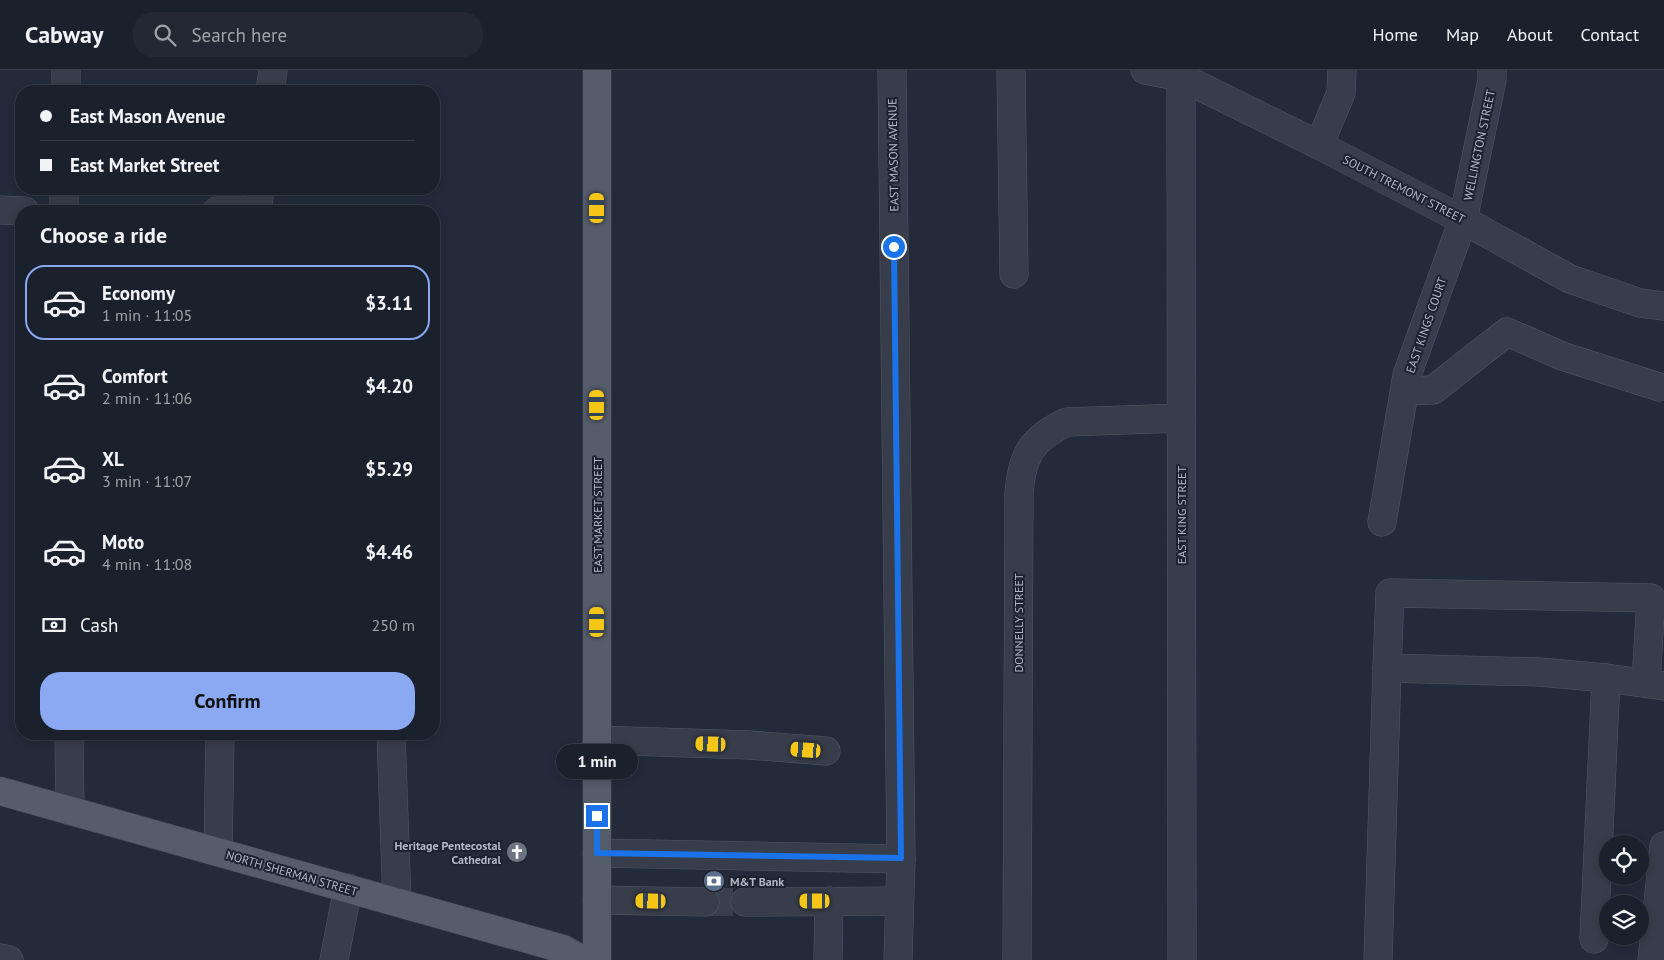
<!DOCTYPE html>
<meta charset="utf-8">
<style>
:root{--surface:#1a202c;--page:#232834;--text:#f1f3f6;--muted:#9fa3a9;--line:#383e48;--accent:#8ba9f2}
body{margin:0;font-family:"PT Sans",sans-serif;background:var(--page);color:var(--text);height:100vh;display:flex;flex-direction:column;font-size:19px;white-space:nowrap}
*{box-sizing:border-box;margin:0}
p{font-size:16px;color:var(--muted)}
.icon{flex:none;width:28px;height:28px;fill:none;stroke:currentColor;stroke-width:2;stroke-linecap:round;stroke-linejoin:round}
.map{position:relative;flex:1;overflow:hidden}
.details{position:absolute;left:15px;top:135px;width:425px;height:535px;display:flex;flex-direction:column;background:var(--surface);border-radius:20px;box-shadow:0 2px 8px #0003,0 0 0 1px var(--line)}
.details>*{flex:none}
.banner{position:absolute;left:15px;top:15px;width:425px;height:110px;border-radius:20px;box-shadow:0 2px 8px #0003,0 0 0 1px var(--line);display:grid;align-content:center;height:110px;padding:0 25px;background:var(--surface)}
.fabs{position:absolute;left:1599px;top:765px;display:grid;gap:10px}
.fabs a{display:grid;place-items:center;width:50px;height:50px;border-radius:50%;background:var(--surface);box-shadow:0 2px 8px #0003,0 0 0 1px var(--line);font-size:25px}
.end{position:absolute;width:22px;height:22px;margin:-11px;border:6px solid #1a73e8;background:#fff;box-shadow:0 0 0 2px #fff}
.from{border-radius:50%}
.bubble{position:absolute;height:35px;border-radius:18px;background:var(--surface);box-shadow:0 2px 8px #0003,0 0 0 1px var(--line);font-size:16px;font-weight:600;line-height:35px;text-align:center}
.car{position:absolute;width:15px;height:30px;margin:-15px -8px;border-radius:6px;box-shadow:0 0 4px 1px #0007;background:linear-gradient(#f5c518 24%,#345 0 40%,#f5c518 0 76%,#345 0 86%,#f5c518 0)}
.banner b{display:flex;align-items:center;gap:18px;height:48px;font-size:19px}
.banner b+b{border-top:1px solid var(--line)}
.banner i{width:12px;height:12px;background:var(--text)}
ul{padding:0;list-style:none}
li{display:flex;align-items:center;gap:15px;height:75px;margin:0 10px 8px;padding:0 15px;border:2px solid transparent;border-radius:20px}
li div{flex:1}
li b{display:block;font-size:19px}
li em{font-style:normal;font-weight:600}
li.active{border-color:var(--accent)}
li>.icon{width:45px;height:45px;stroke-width:1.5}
h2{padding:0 25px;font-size:22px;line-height:60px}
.pay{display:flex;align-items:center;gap:12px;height:55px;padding:0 25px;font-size:19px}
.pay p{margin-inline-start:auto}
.primary-button{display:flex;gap:10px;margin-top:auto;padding:10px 25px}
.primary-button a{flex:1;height:58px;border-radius:20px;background:var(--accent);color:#111;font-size:20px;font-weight:600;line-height:58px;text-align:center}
header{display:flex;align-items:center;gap:30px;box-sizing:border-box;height:70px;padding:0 25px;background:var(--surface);border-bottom:1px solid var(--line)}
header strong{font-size:24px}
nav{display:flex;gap:28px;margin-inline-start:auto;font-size:18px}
.search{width:350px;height:45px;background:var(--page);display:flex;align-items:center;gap:12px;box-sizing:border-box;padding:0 18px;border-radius:20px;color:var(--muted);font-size:19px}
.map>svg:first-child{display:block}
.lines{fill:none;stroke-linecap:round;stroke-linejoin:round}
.minor-tunnel{stroke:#38404f;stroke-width:28;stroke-dasharray:28 14;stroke-linecap:butt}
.minor-casing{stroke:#525865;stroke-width:29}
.major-casing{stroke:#404653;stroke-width:29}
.minor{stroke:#373d4a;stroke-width:28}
.major{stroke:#555c6a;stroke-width:28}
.route{stroke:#1a73e8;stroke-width:6}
.labels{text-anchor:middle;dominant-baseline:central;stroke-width:4;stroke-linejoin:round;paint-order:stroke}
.street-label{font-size:12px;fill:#b2b8c6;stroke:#1c222f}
.poi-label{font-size:12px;font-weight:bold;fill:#b2b8c6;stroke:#1c222f;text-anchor:end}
</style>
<header>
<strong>Cabway</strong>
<div class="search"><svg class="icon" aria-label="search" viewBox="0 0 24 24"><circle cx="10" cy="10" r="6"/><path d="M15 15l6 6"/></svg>Search here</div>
<nav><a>Home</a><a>Map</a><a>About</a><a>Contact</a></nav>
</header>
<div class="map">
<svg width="1664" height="890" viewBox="0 0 1664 890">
<rect width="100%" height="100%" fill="#232b3a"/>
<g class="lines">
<polyline class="minor-tunnel" points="705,832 745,832"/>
<g class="minor-casing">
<g id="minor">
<polyline points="892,0 901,789 898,890"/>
<polyline points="1011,0 1014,204"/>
<polyline points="1145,0 1181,7 1319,75 1463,150 1570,209 1640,233 1664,236"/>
<polyline points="1181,0 1182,890"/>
<polyline points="66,21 66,0"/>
<polyline points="270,21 273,0"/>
<polyline points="1319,75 1341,23 1342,0"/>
<polyline points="0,140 25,141"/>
<polyline points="64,141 64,119"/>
<polyline points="217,141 257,141"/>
<polyline points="257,141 260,119"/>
<polyline points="1405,321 1433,320 1507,262 1562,286 1659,317"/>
<polyline points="1382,452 1407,305 1463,150 1492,10 1492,0"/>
<polyline points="1387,598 1390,523 1651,528 1646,613"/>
<polyline points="69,664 70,741"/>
<polyline points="391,664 397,832"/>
<polyline points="597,670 749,675 826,681"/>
<polyline points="218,782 220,664"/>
<polyline points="597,783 901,789"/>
<polyline points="597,830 705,832"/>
<polyline points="745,832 899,831"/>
<polyline points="1594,869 1606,608"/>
<polyline points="0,888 9,890"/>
<polyline points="334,890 348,818"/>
<polyline points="828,890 829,831"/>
<path d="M 1017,890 L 1019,423 C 1022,385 1032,368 1067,352 L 1181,348"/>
<polyline points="1378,890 1387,598 1539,602 1606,608 1664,616"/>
<polyline points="1652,890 1664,776"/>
</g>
</g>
<g class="major-casing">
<g id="major">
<polyline points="0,721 563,879 583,890"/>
<polyline points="597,890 597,0"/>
</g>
</g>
<use href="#minor" class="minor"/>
<use href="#major" class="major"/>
</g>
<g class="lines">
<polyline class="route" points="597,746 597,783 901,788 894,177"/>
</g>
<defs>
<g id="church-disc" transform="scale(1.125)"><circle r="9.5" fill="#6b7280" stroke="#1c222f"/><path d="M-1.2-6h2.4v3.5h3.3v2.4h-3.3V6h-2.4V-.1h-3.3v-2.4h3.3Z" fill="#fff"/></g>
<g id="bank-disc" transform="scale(1.125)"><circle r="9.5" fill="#5c6f8a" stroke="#1c222f"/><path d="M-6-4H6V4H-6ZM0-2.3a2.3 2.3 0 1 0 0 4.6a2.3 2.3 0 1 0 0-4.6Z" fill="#fff"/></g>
</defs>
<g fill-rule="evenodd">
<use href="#church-disc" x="517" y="782"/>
<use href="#bank-disc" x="714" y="811"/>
</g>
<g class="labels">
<g class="street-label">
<text transform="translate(1479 75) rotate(-78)">WELLINGTON STREET</text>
<text transform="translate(893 85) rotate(-91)">EAST MASON AVENUE</text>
<text transform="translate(1404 119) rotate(27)">SOUTH TREMONT STREET</text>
<text transform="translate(1426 255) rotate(-71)">EAST KINGS COURT</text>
<text transform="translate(597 445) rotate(-90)">EAST MARKET STREET</text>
<text transform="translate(1181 445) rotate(-90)">EAST KING STREET</text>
<text transform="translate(1018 553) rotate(-90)">DONNELLY STREET</text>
<text transform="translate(292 803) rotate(16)">NORTH SHERMAN STREET</text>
</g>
<g class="poi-label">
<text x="501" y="775">Heritage Pentecostal<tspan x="501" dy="14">Cathedral</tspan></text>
<text x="730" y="811" text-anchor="start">M&amp;T Bank</text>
</g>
</g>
</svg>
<div class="fabs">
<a><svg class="icon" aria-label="locate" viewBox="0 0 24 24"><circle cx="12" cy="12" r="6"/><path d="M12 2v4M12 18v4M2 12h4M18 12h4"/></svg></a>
<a><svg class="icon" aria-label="layers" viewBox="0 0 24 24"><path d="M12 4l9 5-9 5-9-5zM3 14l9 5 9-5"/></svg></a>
</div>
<i class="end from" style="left:894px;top:177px"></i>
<i class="end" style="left:597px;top:746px"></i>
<div class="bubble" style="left:556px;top:674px;width:82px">1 min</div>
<i class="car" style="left:597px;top:138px;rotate:0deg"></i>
<i class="car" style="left:597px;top:335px;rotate:0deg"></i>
<i class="car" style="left:597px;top:552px;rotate:0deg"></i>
<i class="car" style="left:711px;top:674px;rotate:272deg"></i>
<i class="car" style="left:806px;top:680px;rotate:274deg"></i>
<i class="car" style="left:651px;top:831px;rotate:271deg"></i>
<i class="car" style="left:815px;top:831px;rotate:270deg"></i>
<div class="banner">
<b><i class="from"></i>East Mason Avenue</b>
<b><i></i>East Market Street</b>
</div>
<section class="details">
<h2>Choose a ride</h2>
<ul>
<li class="active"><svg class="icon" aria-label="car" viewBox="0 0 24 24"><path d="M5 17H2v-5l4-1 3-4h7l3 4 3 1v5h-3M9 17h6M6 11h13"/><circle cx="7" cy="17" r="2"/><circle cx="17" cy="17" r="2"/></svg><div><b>Economy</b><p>1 min · 11:05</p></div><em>$3.11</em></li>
<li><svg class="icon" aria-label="car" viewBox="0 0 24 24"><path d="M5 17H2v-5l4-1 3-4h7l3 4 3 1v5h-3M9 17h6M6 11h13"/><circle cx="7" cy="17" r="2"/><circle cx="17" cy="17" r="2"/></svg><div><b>Comfort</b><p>2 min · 11:06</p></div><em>$4.20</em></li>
<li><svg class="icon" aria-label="car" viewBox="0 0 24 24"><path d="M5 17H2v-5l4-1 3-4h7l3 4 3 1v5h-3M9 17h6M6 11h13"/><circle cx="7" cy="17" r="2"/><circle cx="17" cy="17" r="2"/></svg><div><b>XL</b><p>3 min · 11:07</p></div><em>$5.29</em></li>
<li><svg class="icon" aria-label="car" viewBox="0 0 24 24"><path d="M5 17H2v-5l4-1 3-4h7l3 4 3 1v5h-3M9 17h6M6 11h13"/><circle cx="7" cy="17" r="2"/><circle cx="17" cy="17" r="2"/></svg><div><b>Moto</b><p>4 min · 11:08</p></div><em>$4.46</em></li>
</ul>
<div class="pay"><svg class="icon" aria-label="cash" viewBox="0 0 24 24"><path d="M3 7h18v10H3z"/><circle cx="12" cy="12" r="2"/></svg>Cash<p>250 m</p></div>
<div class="primary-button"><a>Confirm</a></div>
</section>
</div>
